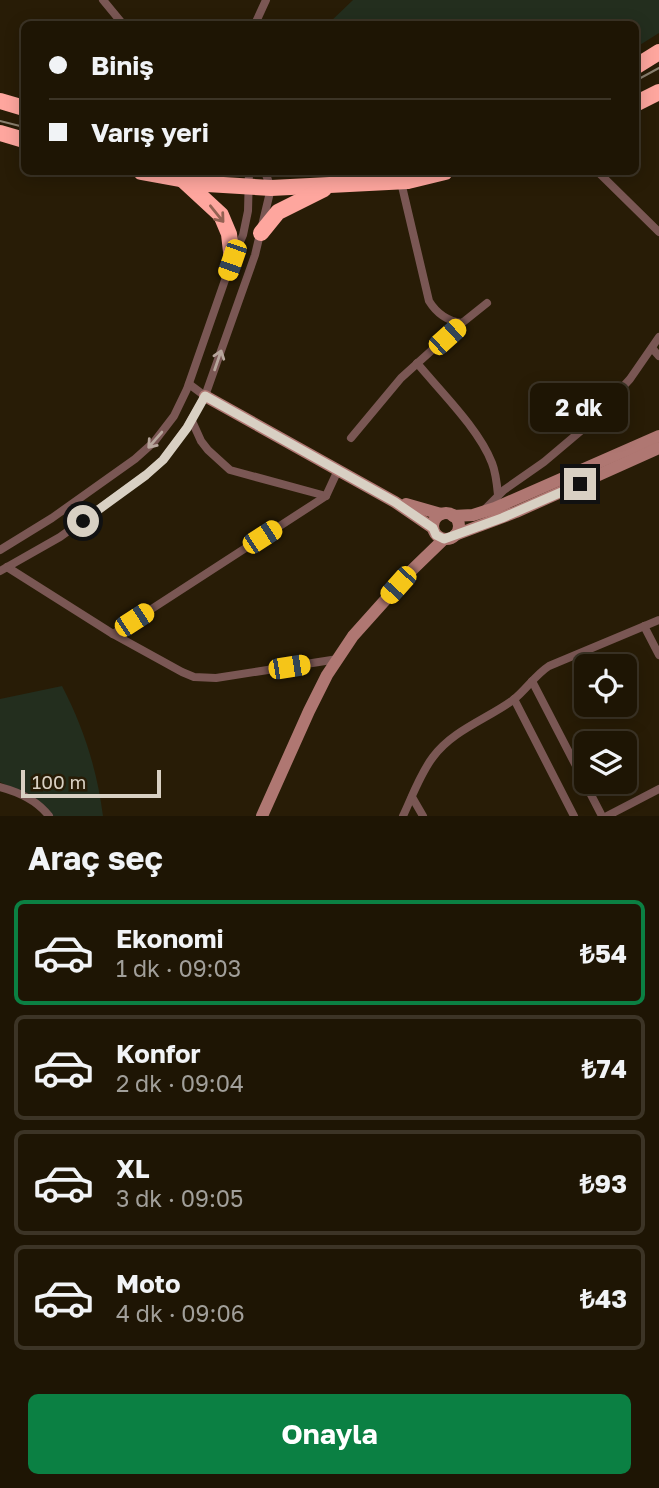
<!DOCTYPE html>
<html lang="tr">
<meta charset="utf-8">
<style>
:root{--surface:#1e1504;--page:#2b2213;--text:#f1f3f6;--muted:#a19f9a;--line:#3c3426;--accent:#0b8043}
body{margin:0;font-family:"Golos Text",sans-serif;background:var(--page);color:var(--text);height:100vh;display:flex;flex-direction:column;font-size:26px;white-space:nowrap}
*{box-sizing:border-box;margin:0}
p{font-size:23px;color:var(--muted)}
.icon{flex:none;width:38px;height:38px;fill:none;stroke:currentColor;stroke-width:2;stroke-linecap:round;stroke-linejoin:round}
.map{position:relative;height:816px;overflow:hidden}
.panel{display:flex;flex-direction:column;background:var(--surface);flex:1}
.panel>*{flex:none}
.guide{position:absolute;left:21px;top:21px;width:618px;height:154px;border-radius:10px;box-shadow:0 4px 18px #0003,0 0 0 2px var(--line);display:grid;align-content:center;height:154px;padding:0 28px;background:var(--surface)}
.fabs{position:absolute;left:574px;top:654px;display:grid;gap:14px}
.fabs a{display:grid;place-items:center;width:63px;height:63px;border-radius:10px;background:var(--surface);box-shadow:0 4px 18px #0003,0 0 0 2px var(--line);font-size:35px}
.scale{position:absolute;left:21px;bottom:18px;width:140px;box-sizing:border-box;padding-left:7px;border:4px solid #d8d0c3;border-top:0;font-size:19px;line-height:24px;white-space:nowrap;color:#d8d0c3;-webkit-text-stroke:5px #281c06;paint-order:stroke}
.end{position:absolute;width:32px;height:32px;margin:-16px;border:9px solid #d8d0c3;background:#111;box-shadow:0 0 0 4px #111}
.from{border-radius:50%}
.bubble{position:absolute;height:49px;border-radius:10px;background:var(--surface);box-shadow:0 4px 18px #0003,0 0 0 2px var(--line);font-size:23px;font-weight:700;line-height:49px;text-align:center}
.car{position:absolute;width:21px;height:42px;margin:-21px -10px;border-radius:9px;box-shadow:0 0 5px 2px #0007;background:linear-gradient(#f5c518 24%,#345 0 40%,#f5c518 0 76%,#345 0 86%,#f5c518 0)}
.guide b{display:flex;align-items:center;gap:24px;height:66px;font-size:26px}
.guide b+b{border-top:2px solid var(--line)}
.guide i{width:18px;height:18px;background:var(--text)}
ul{padding:0;list-style:none}
li{display:flex;align-items:center;gap:21px;height:105px;margin:0 14px 10px;padding:0 14px;border:4px solid var(--line);border-radius:10px}
li div{flex:1}
li b{display:block;font-size:26px}
li em{font-style:normal;font-weight:700}
li.on{border-color:var(--accent)}
li>.icon{width:63px;height:63px;stroke-width:1.5}
h2{padding:0 28px;font-size:32px;line-height:84px}
.primary-button{display:flex;gap:14px;margin-top:auto;padding:14px 28px}
.primary-button a{flex:1;height:80px;border-radius:10px;background:var(--accent);color:#fff;font-size:28px;font-weight:700;line-height:80px;text-align:center}
.map>svg:first-child{display:block}
.green{fill:#232e1e}
.lines{fill:none;stroke-linecap:round;stroke-linejoin:round}
.street{stroke:#7a5754;stroke-width:8}
.secondary{stroke:#af7772;stroke-width:12}
.highway{stroke:#fea69e;stroke-width:16}
.tram{stroke:#897f6e;stroke-width:2}
.oneway{stroke:#936152}
.oneway2{stroke:#b7a69c}
.route{stroke:#d8d0c3;stroke-width:9}
</style>
<div class="map">
<svg width="659" height="816" viewBox="0 0 659 816">
<rect width="100%" height="100%" fill="#281c06"/>
<g class="green">
<polygon points="353,0 659,0 659,33 635,48 635,24 328,24"/>
<path d="M 62,686 C 84,728 97,770 103,816 L 46,816 L 10,787 L 0,782 L 0,699 Z"/>
</g>
<g class="lines">
<g class="street">
<polyline points="103,0 122,23"/>
<polyline points="255,24 266,0"/>
<polyline points="598,172 659,232"/>
<path d="M 401,182 L 429,301 C 437,314 447,321 462,323 L 487,303"/>
<polyline points="652,348 659,356"/>
<path d="M 417,363 C 441,392 479,429 492,463 C 496,473 497,484 498,495"/>
<polyline points="189,384 205,396"/>
<polyline points="192,421 201,441 208,450 230,470 326,496"/>
<polyline points="351,438 401,378 462,323"/>
<polyline points="485,509 504,490 544,462 589,424 630,379 659,337"/>
<polyline points="0,550 52,518 135,459 154,442 174,416 187,389 232,260 243,235 248,211 249,172"/>
<polyline points="7,567 113,634 182,672 194,677 216,678 338,659"/>
<polyline points="0,571 60,537 146,475 163,460 187,427 205,396 255,255 271,188 265,172"/>
<polyline points="644,626 659,655"/>
<polyline points="113,634 326,496 338,470"/>
<polyline points="532,681 602,816"/>
<polyline points="514,699 574,816"/>
<path d="M 0,787 C 19,792 37,800 49,816"/>
<polyline points="412,797 423,816"/>
<path d="M 403,816 C 412,797 420,774 433,757 C 453,730 487,719 513,700 C 526,690 535,675 549,666 L 659,620"/>
<polyline points="607,816 659,789"/>
</g>
<g class="secondary">
<polyline points="205,396 395,502 433,528"/>
<polyline points="406,504 441,514"/>
<circle cx="446" cy="526" r="13"/>
<polyline points="453,516 473,515 495,508 659,436"/>
<polyline points="455,535 516,512 659,448"/>
<polyline points="262,816 309,711 327,675 353,636 413,569 444,539"/>
</g>
<g class="highway">
<polyline points="635,67 659,52"/>
<polyline points="0,101 24,108"/>
<polyline points="635,104 659,92"/>
<polyline points="0,133 24,140"/>
<polyline points="141,172 207,184 271,188 408,181 445,172"/>
<polyline points="182,179 221,215 229,234 232,260"/>
<polyline points="261,233 278,212 324,189"/>
</g>
<g class="tram">
<polyline points="635,81 659,68"/>
<polyline points="0,121 24,127"/>
<polyline points="224,172 282,175 355,172"/>
</g>
</g>
<defs><path id="oneway-shaft" d="M-6 0H5M1.5-3L5.5 0L1.5 3" fill="none" stroke-width="1.6" stroke-linecap="round" stroke-linejoin="round" transform="scale(1.75)"/></defs>
<use class="oneway" href="#oneway-shaft" transform="translate(217 214) rotate(51)"/>
<g class="oneway2">
<use href="#oneway-shaft" transform="translate(218 360) rotate(-71)"/>
<use href="#oneway-shaft" transform="translate(155 440) rotate(131)"/>
</g>
<g class="lines">
<polyline class="route" points="83,521 146,475 163,460 187,428 205,396 395,502 433,528 436,535 444,539 502,518 580,484"/>
</g>
</svg>
<div class="fabs">
<a><svg class="icon" aria-label="locate" viewBox="0 0 24 24"><circle cx="12" cy="12" r="6"/><path d="M12 2v4M12 18v4M2 12h4M18 12h4"/></svg></a>
<a><svg class="icon" aria-label="layers" viewBox="0 0 24 24"><path d="M12 4l9 5-9 5-9-5zM3 14l9 5 9-5"/></svg></a>
</div>
<div class="scale">100 m</div>
<i class="end from" style="left:83px;top:521px"></i>
<i class="end" style="left:580px;top:484px"></i>
<div class="bubble" style="left:530px;top:383px;width:98px">2 dk</div>
<i class="car" style="left:232px;top:260px;rotate:199deg"></i>
<i class="car" style="left:447px;top:337px;rotate:48deg"></i>
<i class="car" style="left:262px;top:537px;rotate:57deg"></i>
<i class="car" style="left:398px;top:585px;rotate:222deg"></i>
<i class="car" style="left:134px;top:620px;rotate:57deg"></i>
<i class="car" style="left:289px;top:667px;rotate:81deg"></i>
<div class="guide">
<b><i class="from"></i>Biniş</b>
<b><i></i>Varış yeri</b>
</div>
</div>
<section class="panel">
<h2>Araç seç</h2>
<ul>
<li class="on"><svg class="icon" aria-label="car" viewBox="0 0 24 24"><path d="M5 17H2v-5l4-1 3-4h7l3 4 3 1v5h-3M9 17h6M6 11h13"/><circle cx="7" cy="17" r="2"/><circle cx="17" cy="17" r="2"/></svg><div><b>Ekonomi</b><p>1 dk · 09:03</p></div><em>₺54</em></li>
<li><svg class="icon" aria-label="car" viewBox="0 0 24 24"><path d="M5 17H2v-5l4-1 3-4h7l3 4 3 1v5h-3M9 17h6M6 11h13"/><circle cx="7" cy="17" r="2"/><circle cx="17" cy="17" r="2"/></svg><div><b>Konfor</b><p>2 dk · 09:04</p></div><em>₺74</em></li>
<li><svg class="icon" aria-label="car" viewBox="0 0 24 24"><path d="M5 17H2v-5l4-1 3-4h7l3 4 3 1v5h-3M9 17h6M6 11h13"/><circle cx="7" cy="17" r="2"/><circle cx="17" cy="17" r="2"/></svg><div><b>XL</b><p>3 dk · 09:05</p></div><em>₺93</em></li>
<li><svg class="icon" aria-label="car" viewBox="0 0 24 24"><path d="M5 17H2v-5l4-1 3-4h7l3 4 3 1v5h-3M9 17h6M6 11h13"/><circle cx="7" cy="17" r="2"/><circle cx="17" cy="17" r="2"/></svg><div><b>Moto</b><p>4 dk · 09:06</p></div><em>₺43</em></li>
</ul>
<div class="primary-button"><a>Onayla</a></div>
</section>
